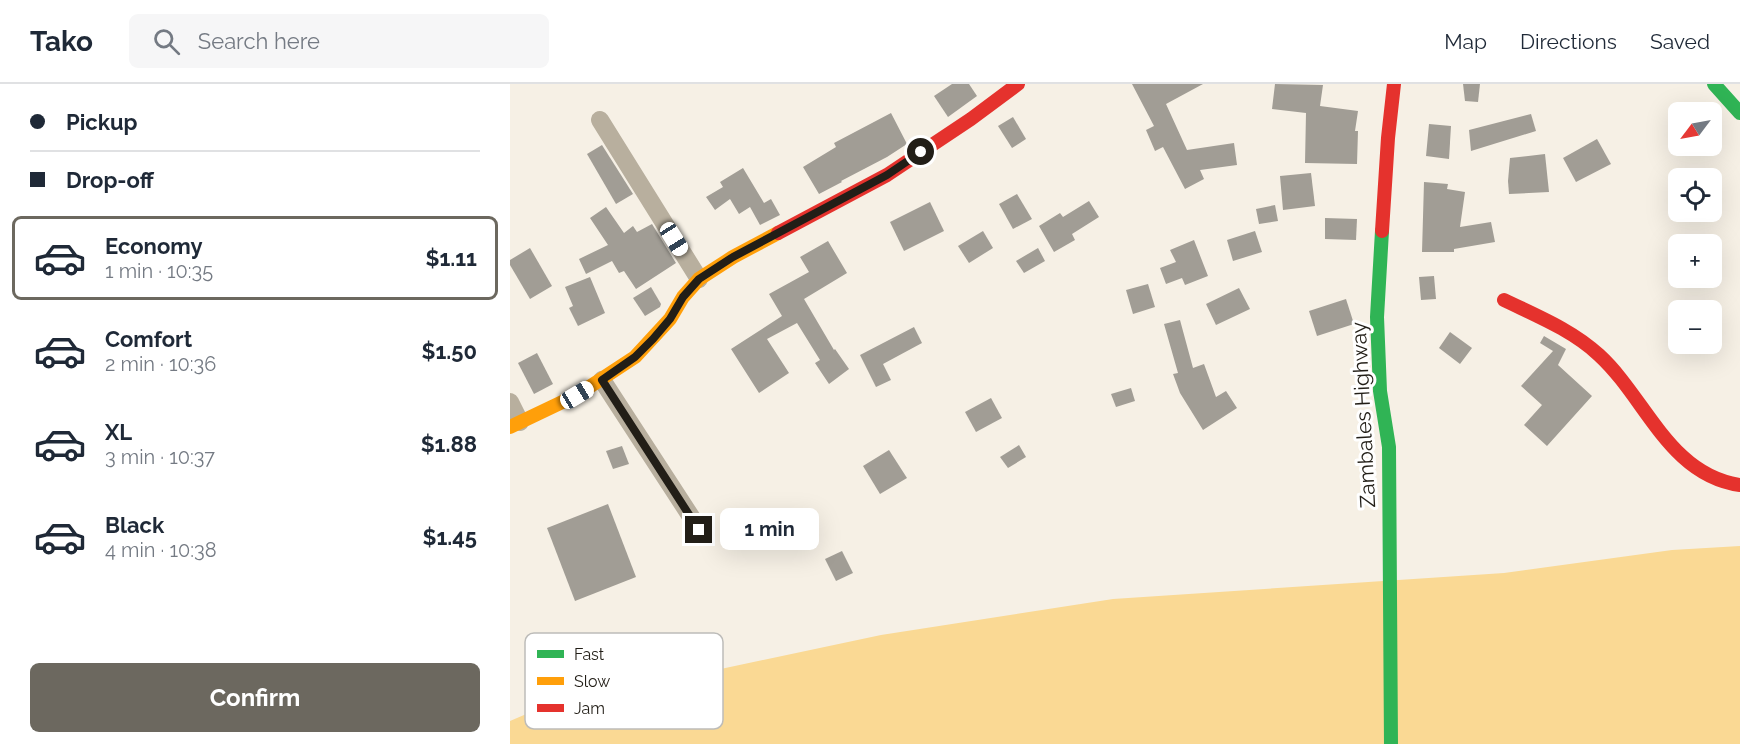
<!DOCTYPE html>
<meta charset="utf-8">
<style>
:root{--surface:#fff;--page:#f6f6f7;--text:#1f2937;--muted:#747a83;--line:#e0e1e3;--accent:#6c685f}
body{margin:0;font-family:Raleway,sans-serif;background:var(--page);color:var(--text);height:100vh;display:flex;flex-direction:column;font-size:22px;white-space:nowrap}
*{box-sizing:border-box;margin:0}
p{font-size:20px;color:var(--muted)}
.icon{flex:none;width:33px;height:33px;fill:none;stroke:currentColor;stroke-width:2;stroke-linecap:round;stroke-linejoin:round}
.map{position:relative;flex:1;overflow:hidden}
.side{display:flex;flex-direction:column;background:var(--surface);width:510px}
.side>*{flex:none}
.top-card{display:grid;align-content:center;height:132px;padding:0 30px;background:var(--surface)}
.needle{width:39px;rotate:238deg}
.fabs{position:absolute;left:1158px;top:18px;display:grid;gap:12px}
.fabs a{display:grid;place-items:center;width:54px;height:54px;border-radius:9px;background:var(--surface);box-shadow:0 6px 24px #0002;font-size:30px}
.end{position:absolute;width:27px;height:27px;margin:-14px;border:8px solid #221e17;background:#fff;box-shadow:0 0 0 3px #fff}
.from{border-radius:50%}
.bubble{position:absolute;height:42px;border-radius:9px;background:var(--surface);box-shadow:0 6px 24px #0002;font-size:20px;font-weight:700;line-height:42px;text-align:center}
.car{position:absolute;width:18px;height:36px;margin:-18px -9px;border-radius:8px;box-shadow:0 0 4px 2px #0007;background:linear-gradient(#fff 24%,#345 0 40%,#fff 0 76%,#345 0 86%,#fff 0)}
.top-card b{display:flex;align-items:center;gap:21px;height:57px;font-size:22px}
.top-card b+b{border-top:2px solid var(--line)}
.top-card i{width:15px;height:15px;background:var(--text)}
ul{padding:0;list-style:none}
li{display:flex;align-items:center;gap:18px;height:84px;margin:0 12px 9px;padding:0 18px;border:3px solid transparent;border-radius:9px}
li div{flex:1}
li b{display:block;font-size:22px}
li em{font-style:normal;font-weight:700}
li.selected{border-color:var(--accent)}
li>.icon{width:54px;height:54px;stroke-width:1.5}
.primary-button{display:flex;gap:12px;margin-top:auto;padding:12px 30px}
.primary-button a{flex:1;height:69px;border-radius:9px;background:var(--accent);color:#fff;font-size:24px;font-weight:700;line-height:69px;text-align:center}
header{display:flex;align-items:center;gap:36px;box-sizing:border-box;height:84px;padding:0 30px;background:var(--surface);border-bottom:2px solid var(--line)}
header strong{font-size:28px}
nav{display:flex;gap:33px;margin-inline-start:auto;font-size:21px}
.search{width:420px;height:54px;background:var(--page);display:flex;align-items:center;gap:15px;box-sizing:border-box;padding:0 21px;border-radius:9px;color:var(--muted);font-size:22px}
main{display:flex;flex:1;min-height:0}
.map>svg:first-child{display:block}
.water{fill:#fad994}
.building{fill:#a19d95}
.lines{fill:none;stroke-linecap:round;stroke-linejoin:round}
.street{stroke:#b8af9e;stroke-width:18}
.fast{stroke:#30b455;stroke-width:14}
.slow{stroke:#ff9f0a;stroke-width:14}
.jam{stroke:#e5322d;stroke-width:14}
.route{stroke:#221e17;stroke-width:8}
.labels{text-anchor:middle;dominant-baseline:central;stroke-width:6;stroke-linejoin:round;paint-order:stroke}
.street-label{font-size:21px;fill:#221e17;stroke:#fff}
.key{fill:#fff;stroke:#bdbcb9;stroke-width:1.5}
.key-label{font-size:16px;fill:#221e17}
</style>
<header>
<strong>Tako</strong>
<div class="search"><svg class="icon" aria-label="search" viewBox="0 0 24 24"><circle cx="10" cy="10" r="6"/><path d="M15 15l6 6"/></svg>Search here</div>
<nav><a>Map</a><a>Directions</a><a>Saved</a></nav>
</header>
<main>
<section class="side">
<div class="top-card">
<b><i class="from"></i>Pickup</b>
<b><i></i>Drop-off</b>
</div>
<ul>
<li class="selected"><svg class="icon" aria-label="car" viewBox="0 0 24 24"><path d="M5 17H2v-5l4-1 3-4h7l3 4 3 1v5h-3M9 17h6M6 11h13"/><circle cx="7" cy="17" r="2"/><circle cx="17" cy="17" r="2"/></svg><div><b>Economy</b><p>1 min · 10:35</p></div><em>$1.11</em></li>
<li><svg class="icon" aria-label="car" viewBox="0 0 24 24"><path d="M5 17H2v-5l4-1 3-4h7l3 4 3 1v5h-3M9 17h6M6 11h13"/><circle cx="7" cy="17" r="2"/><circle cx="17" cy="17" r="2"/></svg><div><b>Comfort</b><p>2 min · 10:36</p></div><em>$1.50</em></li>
<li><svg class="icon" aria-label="car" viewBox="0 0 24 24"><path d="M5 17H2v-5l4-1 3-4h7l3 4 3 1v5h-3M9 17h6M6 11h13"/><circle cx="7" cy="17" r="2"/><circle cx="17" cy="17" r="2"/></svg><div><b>XL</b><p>3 min · 10:37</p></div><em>$1.88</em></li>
<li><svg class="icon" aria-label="car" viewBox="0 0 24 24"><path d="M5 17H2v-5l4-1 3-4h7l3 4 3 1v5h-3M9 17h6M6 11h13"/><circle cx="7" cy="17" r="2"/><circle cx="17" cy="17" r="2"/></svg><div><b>Black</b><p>4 min · 10:38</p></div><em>$1.45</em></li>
</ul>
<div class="primary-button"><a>Confirm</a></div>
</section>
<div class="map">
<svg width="1230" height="660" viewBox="0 0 1230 660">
<rect width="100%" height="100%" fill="#f6f0e5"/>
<polygon class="water" points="1230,462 1230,660 0,660 0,637 21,628 206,586 371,551 603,515 994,489 1162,466"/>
<g class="building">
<polygon points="442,0 459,0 467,12 438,33 424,12"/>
<polygon points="622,0 693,0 656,20 677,66 724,59 727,81 690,86 694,95 675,105 653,63 645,67 636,46 644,42"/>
<polygon points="765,0 813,1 810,22 848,27 845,47 848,47 847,80 795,79 796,29 762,25"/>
<polygon points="953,0 970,0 968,18 955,17"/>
<polygon points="381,29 397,60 377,73 331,97 332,98 309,110 293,83 326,63 324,59"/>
<polygon points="1021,30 1026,47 961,67 959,46"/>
<polygon points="503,33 516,55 502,64 488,42"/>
<polygon points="919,40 941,42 939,75 916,72"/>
<polygon points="1087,55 1101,80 1066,98 1053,74"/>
<polygon points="92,61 123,110 106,120 77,70"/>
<polygon points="1035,70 1039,108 999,110 998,97 1000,74"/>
<polygon points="233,84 254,119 261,115 270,131 250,141 240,123 229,130 220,115 205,126 196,113 213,103 210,98"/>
<polygon points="801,89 805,122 773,126 770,92"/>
<polygon points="914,98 938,100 937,105 955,108 950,143 981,138 985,158 944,165 944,168 912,168"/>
<polygon points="507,110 522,135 503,145 489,120"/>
<polygon points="579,117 589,133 562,150 565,156 544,168 529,142 550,129 553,133"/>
<polygon points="420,118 434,147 394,167 380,138"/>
<polygon points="765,121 768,137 749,140 746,125"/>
<polygon points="96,123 114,149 123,142 127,148 142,140 166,179 126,205 114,187 109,189 102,177 76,190 69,175 98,161 80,134"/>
<polygon points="815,134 847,135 846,156 815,155"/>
<polygon points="473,147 483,164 459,179 448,162"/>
<polygon points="745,147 752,168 723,177 717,156"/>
<polygon points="684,156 698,192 675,201 672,194 656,200 650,184 666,178 660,166"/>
<polygon points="318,157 337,189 294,215 324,266 325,265 339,285 319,300 305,279 310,276 287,239 257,255 279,289 249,309 221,265 272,232 259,210 299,188 290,173"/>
<polygon points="20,164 42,202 20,215 0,181 0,176"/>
<polygon points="528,164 535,177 514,189 506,177"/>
<polygon points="924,192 926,215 911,216 909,193"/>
<polygon points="80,193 95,229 68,242 59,224 63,222 55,203"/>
<polygon points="638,200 645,223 623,230 616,206"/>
<polygon points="141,203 151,220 150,223 135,232 123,214"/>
<polygon points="729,204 740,225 706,241 696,220"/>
<polygon points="836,215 844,240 807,252 799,227"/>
<polygon points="670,236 683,284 694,280 706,313 716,307 727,324 693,346 670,309 663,290 668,289 654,240"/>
<polygon points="404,243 412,259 373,280 381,296 366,303 350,271"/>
<polygon points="940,248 962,264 950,280 929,264"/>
<polygon points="1034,252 1056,265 1048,281 1082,312 1037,362 1014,341 1032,321 1011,302 1043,267 1030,259"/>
<polygon points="27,269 43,300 24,310 8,279"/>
<polygon points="621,304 625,317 606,323 601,310"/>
<polygon points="481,314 492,334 466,348 455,328"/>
<polygon points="509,361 516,373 498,384 490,373"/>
<polygon points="112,362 119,380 103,385 96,367"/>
<polygon points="379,366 397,394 370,410 353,382"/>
<polygon points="98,420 126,493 65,517 37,444"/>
<polygon points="332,467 343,489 326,497 315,475"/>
</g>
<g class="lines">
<g class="street">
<polyline points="90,36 189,195"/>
<polyline points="92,296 189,445"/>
<polyline points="0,318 10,338"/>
</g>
<g class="fast">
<polyline points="1204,0 1230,29"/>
<polyline points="872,147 867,233 870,307 879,363 881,660"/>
</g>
<polyline class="slow" points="0,343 67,311 125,273 160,235 173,213 189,195 223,173 268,149"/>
<g class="jam">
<polyline points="872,147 878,54 884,0"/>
<polyline points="268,149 377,91 461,35 508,0"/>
<path d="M 994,216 C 1027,232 1062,246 1089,271 C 1136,314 1159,391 1230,401"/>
</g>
</g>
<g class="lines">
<polyline class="route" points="189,446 92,296 125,273 143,255 160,235 173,213 189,195 223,173 377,91 411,68"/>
</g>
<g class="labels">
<g class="street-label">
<text transform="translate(853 331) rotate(-93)">Zambales Highway</text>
</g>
</g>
<rect x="15" y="549" width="198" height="96" rx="9" class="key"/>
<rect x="27" y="566" width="27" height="8" fill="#30b455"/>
<rect x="27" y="593" width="27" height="8" fill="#ff9f0a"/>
<rect x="27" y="620" width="27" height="8" fill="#e5322d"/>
<g class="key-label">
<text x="64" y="576">Fast</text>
<text x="64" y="603">Slow</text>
<text x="64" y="630">Jam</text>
</g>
</svg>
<div class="fabs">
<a><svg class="needle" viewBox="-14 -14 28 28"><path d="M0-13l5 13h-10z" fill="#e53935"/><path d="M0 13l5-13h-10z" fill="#747a83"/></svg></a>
<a><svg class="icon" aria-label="locate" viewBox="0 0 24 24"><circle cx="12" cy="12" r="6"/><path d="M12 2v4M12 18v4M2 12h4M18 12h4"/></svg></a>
<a>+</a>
<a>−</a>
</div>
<i class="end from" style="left:411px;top:68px"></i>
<i class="end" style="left:189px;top:446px"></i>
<div class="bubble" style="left:210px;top:424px;width:99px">1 min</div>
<i class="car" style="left:164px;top:155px;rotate:148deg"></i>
<i class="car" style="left:67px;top:311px;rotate:59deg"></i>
</div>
</main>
